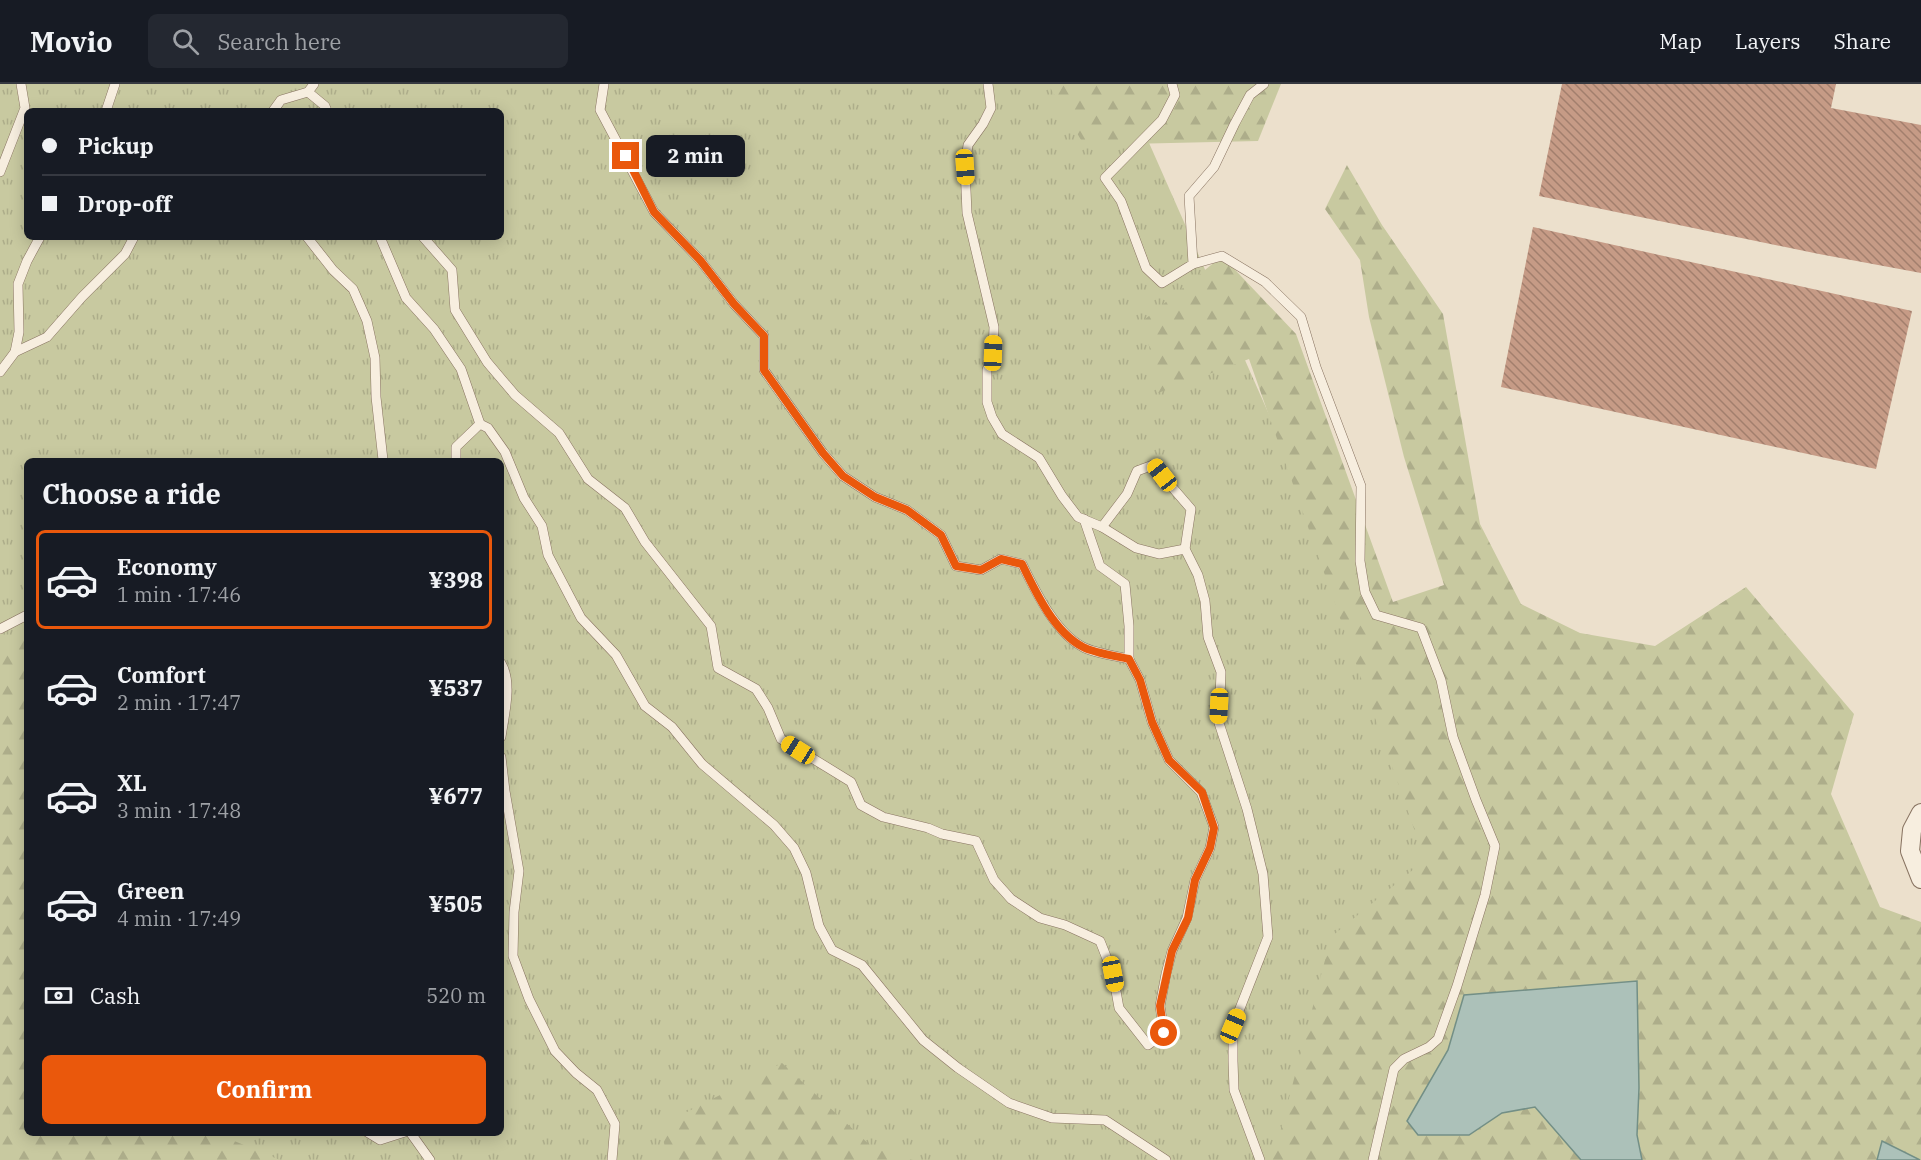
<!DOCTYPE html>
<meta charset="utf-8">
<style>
:root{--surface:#171b24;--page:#242831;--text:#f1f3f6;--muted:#9ea1a6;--line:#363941;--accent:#ea580c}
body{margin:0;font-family:"IBM Plex Serif",serif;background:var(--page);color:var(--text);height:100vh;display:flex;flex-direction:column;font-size:22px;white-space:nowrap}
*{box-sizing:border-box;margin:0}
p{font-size:20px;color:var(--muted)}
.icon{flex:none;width:33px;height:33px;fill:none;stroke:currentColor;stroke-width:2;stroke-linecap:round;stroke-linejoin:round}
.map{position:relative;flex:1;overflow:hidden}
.sheet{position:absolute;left:24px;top:374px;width:480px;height:678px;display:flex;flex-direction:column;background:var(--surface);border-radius:9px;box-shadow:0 3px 15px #0003}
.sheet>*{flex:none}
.banner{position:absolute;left:24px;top:24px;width:480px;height:132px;border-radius:9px;box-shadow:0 3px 15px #0003;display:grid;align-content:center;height:132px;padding:0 18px;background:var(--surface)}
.end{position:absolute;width:27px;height:27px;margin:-14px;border:8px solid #ea580c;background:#fff;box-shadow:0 0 0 3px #fff}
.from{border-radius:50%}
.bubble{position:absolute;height:42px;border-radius:9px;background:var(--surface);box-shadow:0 3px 15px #0003;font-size:20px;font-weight:800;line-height:42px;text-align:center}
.car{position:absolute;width:18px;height:36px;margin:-18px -9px;border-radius:8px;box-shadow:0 0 4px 2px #0007;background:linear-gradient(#f5c518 24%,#345 0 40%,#f5c518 0 76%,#345 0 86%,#f5c518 0)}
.banner b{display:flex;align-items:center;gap:21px;height:57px;font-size:22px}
.banner b+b{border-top:2px solid var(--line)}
.banner i{width:15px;height:15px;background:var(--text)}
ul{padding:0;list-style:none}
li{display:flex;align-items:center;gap:18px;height:99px;margin:0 12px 9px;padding:0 6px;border:3px solid transparent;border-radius:9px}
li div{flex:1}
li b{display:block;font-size:22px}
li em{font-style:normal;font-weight:800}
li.active{border-color:var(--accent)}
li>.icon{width:54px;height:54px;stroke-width:1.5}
h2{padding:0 18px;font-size:27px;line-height:72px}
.pay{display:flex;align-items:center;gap:15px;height:66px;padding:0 18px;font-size:22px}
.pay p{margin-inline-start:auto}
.button{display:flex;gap:12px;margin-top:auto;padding:12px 18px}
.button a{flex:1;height:69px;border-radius:9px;background:var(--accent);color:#fff;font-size:24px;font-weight:800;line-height:69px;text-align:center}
header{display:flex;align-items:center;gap:36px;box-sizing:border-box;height:84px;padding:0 30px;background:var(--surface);border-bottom:2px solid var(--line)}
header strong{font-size:28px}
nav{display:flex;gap:33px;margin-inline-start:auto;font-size:21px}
.search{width:420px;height:54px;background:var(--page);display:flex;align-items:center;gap:15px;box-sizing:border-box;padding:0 21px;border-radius:9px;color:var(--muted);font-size:22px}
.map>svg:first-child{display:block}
.grass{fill:url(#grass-tufts);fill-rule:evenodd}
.forest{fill:url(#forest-firs)}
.water{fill:#acc1b9;stroke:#738f86;stroke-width:1.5}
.building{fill:url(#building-back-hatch)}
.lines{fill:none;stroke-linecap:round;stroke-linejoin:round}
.lane-casing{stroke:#887361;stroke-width:10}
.street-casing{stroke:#887361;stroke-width:20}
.lane{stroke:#f7eedf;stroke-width:9}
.street{stroke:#f7eedf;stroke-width:18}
.route{stroke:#ea580c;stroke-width:8}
</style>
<header>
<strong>Movio</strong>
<div class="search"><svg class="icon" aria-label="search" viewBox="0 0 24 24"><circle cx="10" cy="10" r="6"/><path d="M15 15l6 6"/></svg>Search here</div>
<nav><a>Map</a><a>Layers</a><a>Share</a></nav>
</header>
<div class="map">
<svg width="1921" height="1076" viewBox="0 0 1921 1076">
<defs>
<pattern id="grass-tufts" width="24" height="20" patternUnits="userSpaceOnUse" patternTransform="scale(1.5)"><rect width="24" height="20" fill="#c8c9a0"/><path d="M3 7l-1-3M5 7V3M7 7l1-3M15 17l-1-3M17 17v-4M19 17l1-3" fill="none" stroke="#adad8a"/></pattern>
<pattern id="forest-firs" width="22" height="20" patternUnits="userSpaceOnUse" patternTransform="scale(1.5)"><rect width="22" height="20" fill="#c8c9a0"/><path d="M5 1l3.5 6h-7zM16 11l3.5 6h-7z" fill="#adad8a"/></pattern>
<pattern id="building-back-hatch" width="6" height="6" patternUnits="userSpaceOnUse" patternTransform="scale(1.5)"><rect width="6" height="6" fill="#c69b86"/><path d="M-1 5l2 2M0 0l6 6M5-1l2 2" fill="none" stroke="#a27f6d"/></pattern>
</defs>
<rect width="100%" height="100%" fill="#ece0cc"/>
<path class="grass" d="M 0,0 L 1123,0 L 1450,740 L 1344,1076 L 165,1076 L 157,1049 L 501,1048 L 501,376 L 27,376 L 27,602 L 0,588 ZM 27,27 L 501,27 L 501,153 L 27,153 Z"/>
<g class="forest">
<polygon points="1048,0 1281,0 1258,57 1084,61"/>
<polygon points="1347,81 1382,141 1443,230 1480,440 1521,520 1580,549 1655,562 1746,503 1854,630 1831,710 1880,823 1921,838 1921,1076 1261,1076 1276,1064 1331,853 1425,776 1249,275 1158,309 1144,236 1222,172 1296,250 1393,518 1444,501 1404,373 1369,233 1360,176 1325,125"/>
<polygon points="27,546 27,1048 215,1049 280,1076 0,1076 0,560"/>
<polygon points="782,979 873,1064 913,1076 668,1076 660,1042"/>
</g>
<g class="water">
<polygon points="1637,897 1639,1004 1637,1051 1642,1076 1581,1076 1535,1023 1502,1029 1469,1051 1418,1051 1407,1037 1448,966 1464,911"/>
<polygon points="1882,1057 1920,1076 1877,1076"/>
</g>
<g class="building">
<polygon points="1562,0 1836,0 1831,24 1921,41 1921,189 1819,170 1539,112"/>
<polygon points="1533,143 1912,227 1876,385 1501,303"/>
</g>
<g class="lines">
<g class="lane-casing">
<g id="lane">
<polyline points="314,0 308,8 325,22 327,27"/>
<polyline points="988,0 991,24 983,40 968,61 965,83 967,129 994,243 993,269 987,286 987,318 992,333 1002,350 1039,374 1062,412 1078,433 1102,443 1136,464 1159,470 1185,465 1198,491 1205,517 1208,553 1221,588 1219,639 1247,725 1263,790 1268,853 1233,942 1233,977 1234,1006 1260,1076"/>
<polyline points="1172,0 1175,11 1162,36 1105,94 1121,117 1146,184 1162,199 1193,180 1189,112 1214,83 1235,39 1250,11 1264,0"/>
<polyline points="106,27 115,0"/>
<polyline points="273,27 281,16 308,8"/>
<polyline points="0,88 25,24 21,0"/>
<polyline points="307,153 333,186 353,205 367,237 375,274 376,313 383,376"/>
<polyline points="380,153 406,214 434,245 461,285 480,340"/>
<path d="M 423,153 L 452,186 L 455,226 L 487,278 L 515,311 L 559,349 L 588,395 L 625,424 L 645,458 L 711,542 L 718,584 L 756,605 L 768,624 L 781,655 L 851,698 L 861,721 L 883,733 L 928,744 L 942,750 L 976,757 L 994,796 L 1011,815 L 1040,834 L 1065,841 L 1100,857 L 1113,890 L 1119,924 L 1148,961 L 1164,949 L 1160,922 L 1166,890 L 1172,867 L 1187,834 L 1195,796 L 1210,764 L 1214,743 L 1201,708 L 1169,676 L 1152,638 L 1140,596 L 1129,575 C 1116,572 1094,569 1083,563 C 1055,549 1035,506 1022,480 L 1001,475 L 981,486 L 956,482 L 941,451 L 907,426 L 875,413 L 843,392 L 823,369 L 764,286 L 764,252 L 734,220 L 700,176 L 654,128 L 600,26 L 604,0"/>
<polyline points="1193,180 1222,172 1265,198 1301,233 1316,283 1361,402 1360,477 1365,508 1376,531 1421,544 1441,596 1453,653 1476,716 1495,762 1485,811 1457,902 1438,955 1429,963 1404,975 1394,985 1373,1076"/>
<polyline points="15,268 47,253 82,213 125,170 134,153"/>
<polyline points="0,288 15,268 19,248 18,200 27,177 40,153"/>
<polyline points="456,376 456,363 480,340 488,344 505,368 524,414 542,442 548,471 581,534 616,571 645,622 672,643 702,680 774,741 794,764 806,789 819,842 832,866 862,881 923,956 958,984 1009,1019 1052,1034 1105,1036 1166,1076"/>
<polyline points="1084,435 1100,482 1125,500 1129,542 1129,575"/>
<polyline points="1102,443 1127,410 1137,387 1153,381 1191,425 1185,465"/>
<polyline points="0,545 27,531"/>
<path d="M 501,579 C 513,599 504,631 501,653"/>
<polyline points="501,673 505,707 519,787 514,828 513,872 529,915 555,967 576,989 597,1006 615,1040 612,1076"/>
<polyline points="367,1048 380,1056 405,1048"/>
<polyline points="410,1048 430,1076"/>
</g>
</g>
<g class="street-casing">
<polyline id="street" points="1921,729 1912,746 1910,767 1921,795"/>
</g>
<use href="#lane" class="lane"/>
<use href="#street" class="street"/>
</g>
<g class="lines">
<path class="route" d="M 626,72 L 654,128 L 700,176 L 734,220 L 764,252 L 764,286 L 823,369 L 843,392 L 875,413 L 907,426 L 941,451 L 956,482 L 981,486 L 1001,475 L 1022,480 C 1035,507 1054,548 1083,563 C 1094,569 1116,572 1129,575 L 1140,596 L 1152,638 L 1169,676 L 1202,708 L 1214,744 L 1210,764 L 1195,796 L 1188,834 L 1172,867 L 1160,922 L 1164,949"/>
</g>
</svg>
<i class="end from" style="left:1164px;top:949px"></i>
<i class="end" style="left:626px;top:72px"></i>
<div class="bubble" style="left:646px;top:51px;width:99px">2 min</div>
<i class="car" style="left:965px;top:83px;rotate:176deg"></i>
<i class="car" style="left:993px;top:269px;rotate:2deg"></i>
<i class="car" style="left:1162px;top:391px;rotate:322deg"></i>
<i class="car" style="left:1219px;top:622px;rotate:183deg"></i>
<i class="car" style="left:798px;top:666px;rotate:302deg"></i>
<i class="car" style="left:1113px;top:890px;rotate:169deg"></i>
<i class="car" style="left:1233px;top:942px;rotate:23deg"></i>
<div class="banner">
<b><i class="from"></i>Pickup</b>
<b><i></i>Drop-off</b>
</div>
<section class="sheet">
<h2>Choose a ride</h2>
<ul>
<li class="active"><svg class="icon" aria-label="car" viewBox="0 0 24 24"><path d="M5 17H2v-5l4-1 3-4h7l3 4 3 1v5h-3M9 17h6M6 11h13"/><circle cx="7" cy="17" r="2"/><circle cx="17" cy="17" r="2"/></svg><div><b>Economy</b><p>1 min · 17:46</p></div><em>¥398</em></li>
<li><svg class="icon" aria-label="car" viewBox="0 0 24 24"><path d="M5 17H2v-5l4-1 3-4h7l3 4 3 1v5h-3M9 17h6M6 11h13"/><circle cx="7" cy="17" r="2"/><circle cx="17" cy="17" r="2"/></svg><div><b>Comfort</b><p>2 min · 17:47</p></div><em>¥537</em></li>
<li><svg class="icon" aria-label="car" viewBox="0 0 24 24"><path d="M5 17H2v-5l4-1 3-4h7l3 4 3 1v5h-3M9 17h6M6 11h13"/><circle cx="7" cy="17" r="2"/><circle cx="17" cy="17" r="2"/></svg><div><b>XL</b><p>3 min · 17:48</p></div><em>¥677</em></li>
<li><svg class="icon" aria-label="car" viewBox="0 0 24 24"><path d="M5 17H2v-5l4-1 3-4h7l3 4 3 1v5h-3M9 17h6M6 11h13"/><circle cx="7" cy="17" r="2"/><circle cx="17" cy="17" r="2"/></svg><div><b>Green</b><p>4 min · 17:49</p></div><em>¥505</em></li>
</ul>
<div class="pay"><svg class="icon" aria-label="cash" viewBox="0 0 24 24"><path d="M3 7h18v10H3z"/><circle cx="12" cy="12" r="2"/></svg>Cash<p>520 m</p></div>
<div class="button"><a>Confirm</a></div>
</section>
</div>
